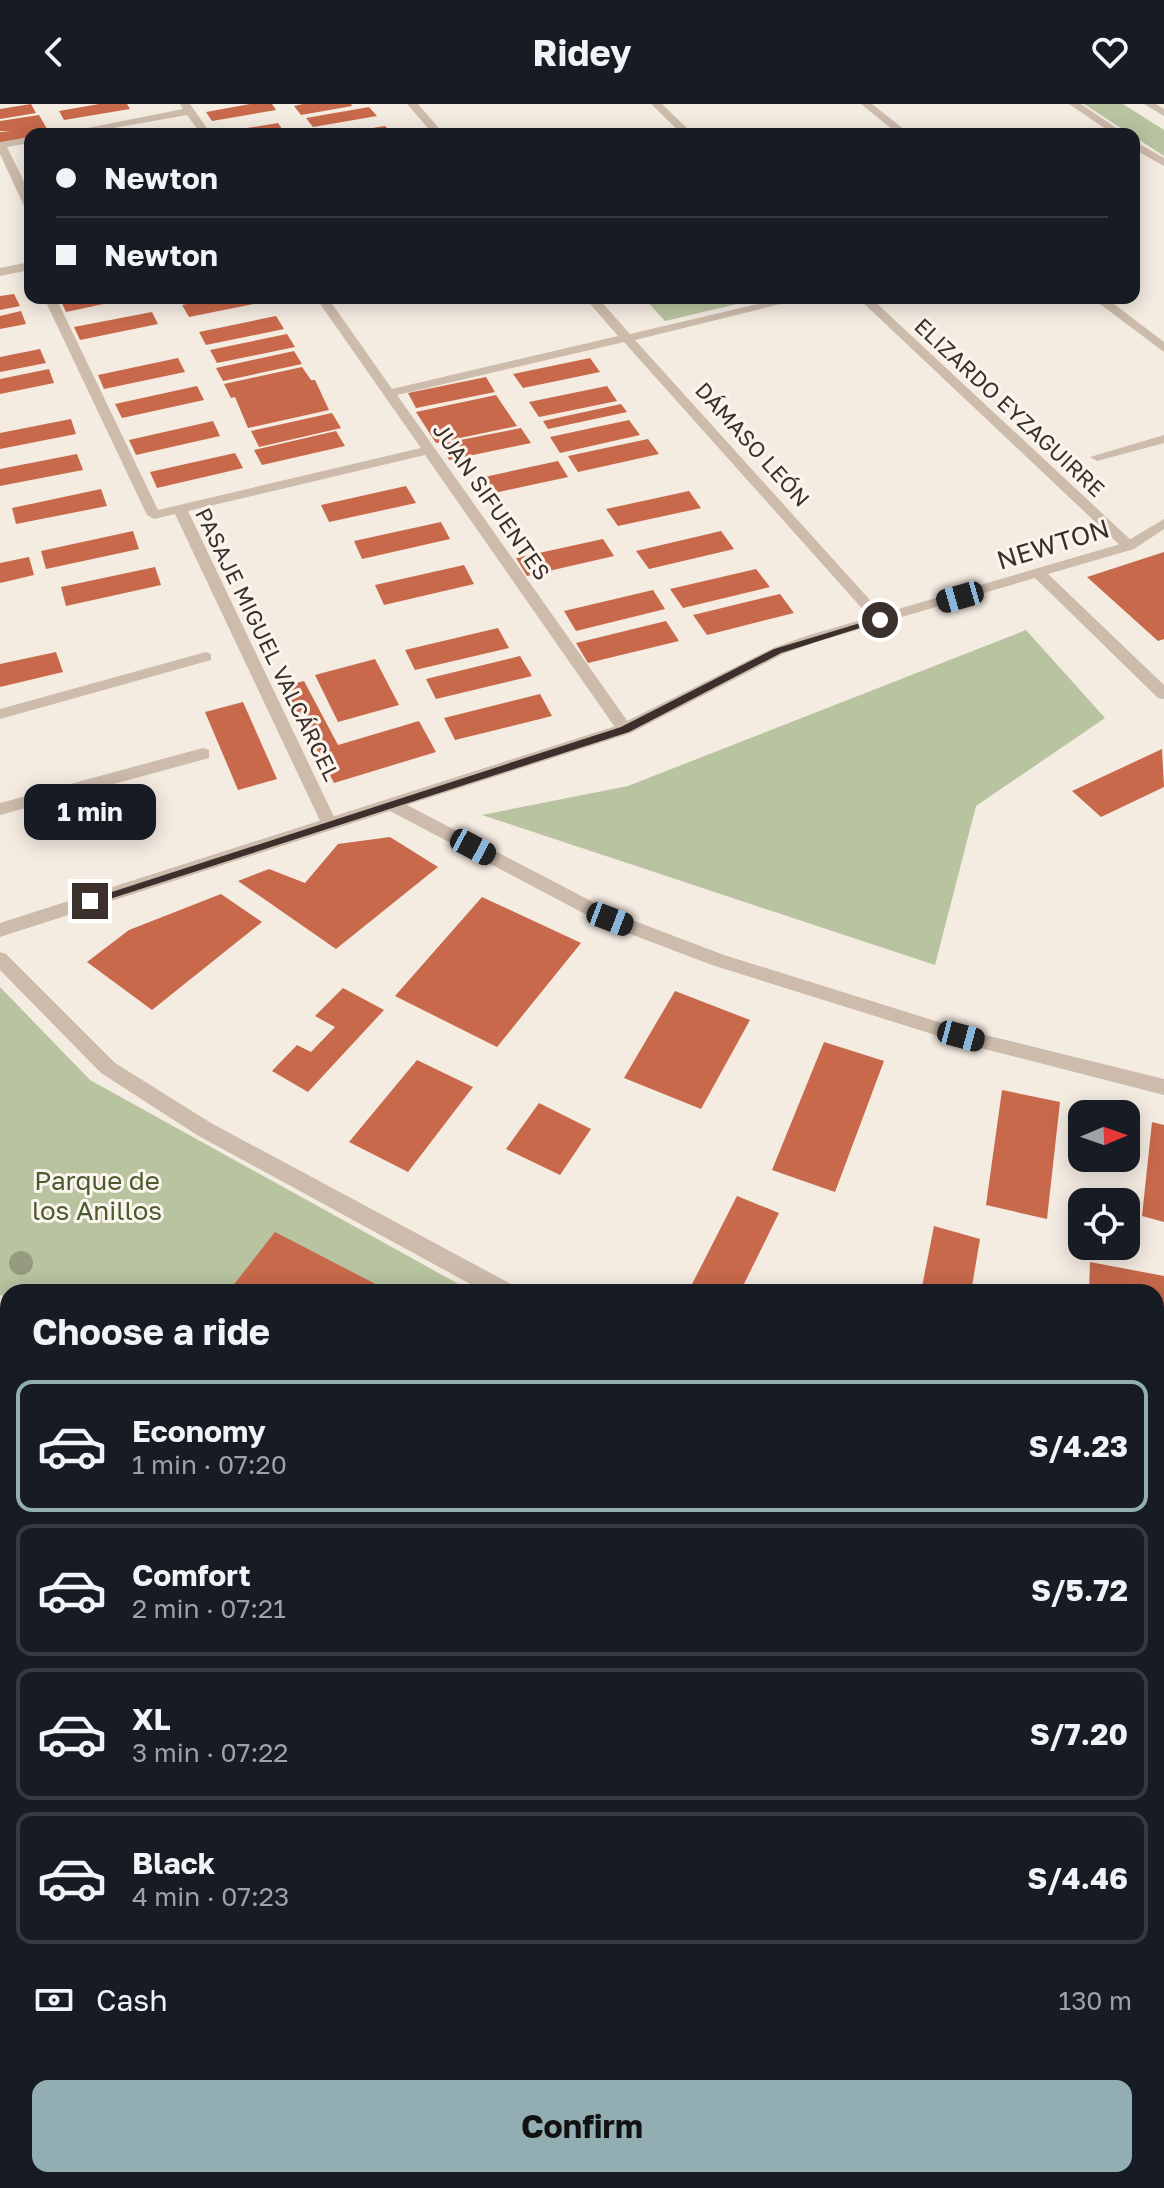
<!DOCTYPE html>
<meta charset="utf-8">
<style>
:root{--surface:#171b24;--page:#242831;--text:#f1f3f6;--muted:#9ea1a6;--line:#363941;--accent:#92aeb2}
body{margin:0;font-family:"Golos Text",sans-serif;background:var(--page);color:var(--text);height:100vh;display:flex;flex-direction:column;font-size:30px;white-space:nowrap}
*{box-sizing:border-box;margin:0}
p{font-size:26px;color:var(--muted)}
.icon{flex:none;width:44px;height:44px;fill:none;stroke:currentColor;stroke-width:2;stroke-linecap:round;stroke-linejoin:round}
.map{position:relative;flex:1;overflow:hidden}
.details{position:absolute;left:0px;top:1180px;width:1164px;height:904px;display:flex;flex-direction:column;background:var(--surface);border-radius:24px 24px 0 0;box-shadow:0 4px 20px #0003}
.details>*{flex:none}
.banner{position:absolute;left:24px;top:24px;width:1116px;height:176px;border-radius:16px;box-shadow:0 4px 20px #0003;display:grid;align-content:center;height:176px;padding:0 32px;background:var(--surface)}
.needle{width:52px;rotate:88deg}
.tools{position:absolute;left:1068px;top:996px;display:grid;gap:16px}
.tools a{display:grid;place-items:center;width:72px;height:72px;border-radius:16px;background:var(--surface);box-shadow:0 4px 20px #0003;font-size:40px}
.end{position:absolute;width:36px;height:36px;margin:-18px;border:10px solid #3b302b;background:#fff;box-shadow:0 0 0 4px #fff}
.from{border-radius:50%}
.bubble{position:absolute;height:56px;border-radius:16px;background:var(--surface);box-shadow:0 4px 20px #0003;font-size:26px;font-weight:700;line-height:56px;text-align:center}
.car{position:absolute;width:24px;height:48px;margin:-24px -12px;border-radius:10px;box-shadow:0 0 6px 2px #0007;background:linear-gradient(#222 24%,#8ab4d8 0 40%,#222 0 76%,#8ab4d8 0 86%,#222 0)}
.banner b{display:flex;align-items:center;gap:28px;height:76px;font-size:30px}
.banner b+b{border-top:2px solid var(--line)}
.banner i{width:20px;height:20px;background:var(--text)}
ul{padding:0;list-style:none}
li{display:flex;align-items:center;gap:24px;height:132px;margin:0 16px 12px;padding:0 16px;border:4px solid var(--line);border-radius:16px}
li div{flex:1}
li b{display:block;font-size:30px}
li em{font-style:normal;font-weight:700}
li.current{border-color:var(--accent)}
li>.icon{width:72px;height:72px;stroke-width:1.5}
h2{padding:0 32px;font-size:36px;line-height:96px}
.pay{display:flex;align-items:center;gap:20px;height:88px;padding:0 32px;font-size:30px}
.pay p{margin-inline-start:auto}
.button{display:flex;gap:16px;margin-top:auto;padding:16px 32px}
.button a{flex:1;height:92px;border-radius:16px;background:var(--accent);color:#111;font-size:32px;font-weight:700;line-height:92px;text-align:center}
header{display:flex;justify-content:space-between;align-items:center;height:104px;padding:0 32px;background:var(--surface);font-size:36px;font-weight:700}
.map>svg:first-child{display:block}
.green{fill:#b8c4a0}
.building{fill:#c8694b}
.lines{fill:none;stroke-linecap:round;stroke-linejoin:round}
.service{fill:#cdbbac;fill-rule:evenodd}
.pedestrian{fill:#cdbbac;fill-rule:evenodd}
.minor{fill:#cdbbac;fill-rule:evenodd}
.tertiary{fill:#cdbbac;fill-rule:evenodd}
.motorway{fill:#5c4a42;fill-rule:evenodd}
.tree{fill:#969b7f}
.route{fill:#3b302b}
.labels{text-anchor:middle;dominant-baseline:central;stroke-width:6;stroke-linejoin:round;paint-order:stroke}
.far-street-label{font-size:22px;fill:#3b302b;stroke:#fbf5ee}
.street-label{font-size:26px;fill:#3b302b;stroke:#fbf5ee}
.park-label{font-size:26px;fill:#4a5a2e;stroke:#fbf5ee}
</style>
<header><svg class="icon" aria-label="back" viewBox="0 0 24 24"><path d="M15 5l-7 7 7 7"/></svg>Ridey<svg class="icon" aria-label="heart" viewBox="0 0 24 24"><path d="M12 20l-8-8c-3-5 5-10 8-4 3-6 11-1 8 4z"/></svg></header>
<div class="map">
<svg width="1164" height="2084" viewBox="0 0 1164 2084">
<rect width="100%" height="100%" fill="#f4ebe1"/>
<g class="green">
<polygon points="1084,0 1123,0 1164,26 1164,52"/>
<polygon points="644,194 762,194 665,217"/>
<polygon points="1026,526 1105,614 976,702 935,861 482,711 628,682"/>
<polygon points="0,883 90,976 473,1188 8,1188 8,1193 0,1191"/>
</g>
<g class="building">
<polygon points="31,0 36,9 0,15 0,5"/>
<polygon points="99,0 127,0 130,5 64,16 59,7"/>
<polygon points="250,0 272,0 276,6 212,17 206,8"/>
<polygon points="303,0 351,0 352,2 301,11 294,2"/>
<polygon points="369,3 377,12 313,23 306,14"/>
<polygon points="39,11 50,30 30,30 30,33 0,39 0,28 11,27 0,27 0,17"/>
<polygon points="278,19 284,28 223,30 223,28"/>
<polygon points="385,22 393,30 348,30 348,28"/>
<polygon points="14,190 20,202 0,206 0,192"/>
<polygon points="66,194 126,194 127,195 66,208 60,195"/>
<polygon points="215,194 262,194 264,198 189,213 182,201"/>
<polygon points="21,207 26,220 0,225 0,212"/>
<polygon points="152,208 158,220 80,236 74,223"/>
<polygon points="276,212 284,225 206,241 199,228"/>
<polygon points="287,230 295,243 217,259 210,246"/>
<polygon points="40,245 46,259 0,268 0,253"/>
<polygon points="294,247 302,260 223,277 216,264"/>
<polygon points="178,254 185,268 104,285 98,271"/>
<polygon points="590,254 600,268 523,284 513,270"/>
<polygon points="302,263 311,276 315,276 329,306 248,324 235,293 231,294 224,280"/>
<polygon points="49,265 54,279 0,290 0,275"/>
<polygon points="486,273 495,288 416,304 408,289"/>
<polygon points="197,282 204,296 122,314 115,300"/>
<polygon points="607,282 617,297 539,313 529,298"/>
<polygon points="496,291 517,322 436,339 416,308"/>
<polygon points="621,300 627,308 548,325 543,317"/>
<polygon points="332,309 341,324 259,343 251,327"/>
<polygon points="71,315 76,330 0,345 0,329"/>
<polygon points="629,316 640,331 560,349 550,333"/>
<polygon points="213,317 220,332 136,351 129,336"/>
<polygon points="521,324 531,339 449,356 440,340"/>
<polygon points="336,327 345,342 262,361 254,346"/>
<polygon points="648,335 659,350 578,368 568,352"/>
<polygon points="235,349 243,364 157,384 150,368"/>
<polygon points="77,350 83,366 0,382 0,365"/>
<polygon points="558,357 568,373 485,391 475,375"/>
<polygon points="406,382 416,399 329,418 321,401"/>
<polygon points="101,385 107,402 16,420 12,404"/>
<polygon points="689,387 701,404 618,422 606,405"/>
<polygon points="441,418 450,435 362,455 354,437"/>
<polygon points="133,427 139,445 46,465 41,447"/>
<polygon points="721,427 734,445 649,465 636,447"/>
<polygon points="603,435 614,452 527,472 516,454"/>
<polygon points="1164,448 1164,535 1158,537 1087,473"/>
<polygon points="29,453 34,471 0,479 0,459"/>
<polygon points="464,461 474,480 384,501 375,481"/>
<polygon points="155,463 161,481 66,502 61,483"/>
<polygon points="756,465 770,483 683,504 670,485"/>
<polygon points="653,486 665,505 576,527 564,507"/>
<polygon points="780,490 794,509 707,531 693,511"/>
<polygon points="666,517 679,537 588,559 576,539"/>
<polygon points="498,524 509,544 415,566 405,546"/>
<polygon points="56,548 63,568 0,583 0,560"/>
<polygon points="520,552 532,572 436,595 426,575"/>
<polygon points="375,555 399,601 338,618 315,571"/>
<polygon points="304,577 338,641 419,617 436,648 334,679 284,582"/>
<polygon points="540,590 552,612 455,636 444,614"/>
<polygon points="243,598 277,675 238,686 205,608"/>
<polygon points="1162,645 1164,683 1101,713 1072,687"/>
<polygon points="390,733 438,763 336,845 238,777 269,765 305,779 338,740"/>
<polygon points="221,790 262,818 152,906 87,858 129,826"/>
<polygon points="482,793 581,839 497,943 395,892"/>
<polygon points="343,884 384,906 308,988 272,967 297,941 311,948 335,923 315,912"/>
<polygon points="675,887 750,916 701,1005 624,974"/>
<polygon points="824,938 884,957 835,1088 772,1066"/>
<polygon points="417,956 473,983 408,1068 349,1038"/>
<polygon points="1002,986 1060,998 1047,1115 986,1101"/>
<polygon points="539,999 591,1025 560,1071 506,1045"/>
<polygon points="1152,1018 1164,1021 1164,1118 1142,1112"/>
<polygon points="737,1092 779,1109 740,1188 688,1188"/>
<polygon points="934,1122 980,1135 971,1188 921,1188"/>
<polygon points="275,1128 391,1188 228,1188"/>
<polygon points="1090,1158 1164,1172 1164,1328 1156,1326 1156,1188 1089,1188"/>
</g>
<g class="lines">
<g class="service">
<polygon points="1164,331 1164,339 1097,357 1090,353"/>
<polygon points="206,548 211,550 211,556 0,615 0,605"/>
<polygon points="203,644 209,646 209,654 0,711 0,699"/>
<polygon points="0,1463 8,1466 8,1506 0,1505"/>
<polygon points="0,1561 8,1563 8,1587 0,1585"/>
<rect x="0" y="1648" width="8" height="26"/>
<polygon points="1156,1689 1164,1690 1164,1716 1156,1715"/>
<polygon points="1156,1777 1164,1778 1164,1804 1156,1803"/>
<polygon points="1156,1826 1164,1827 1164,1855 1156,1854"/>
<polygon points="1156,1892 1164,1894 1164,1922 1156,1920"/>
<polygon points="1156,1941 1164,1943 1164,1971 1156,1969"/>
</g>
<g class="pedestrian">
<polygon points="180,0 190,0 211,30 201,30 187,11 80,30 57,30 183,5"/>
<polygon points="407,0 418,0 444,30 433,30"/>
<polygon points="651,0 662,0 693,30 682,30"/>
<polygon points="861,0 872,0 910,30 898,30"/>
<polygon points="30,33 30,39 7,43 30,90 30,105 24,102 0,50 0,38"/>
<polygon points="44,194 56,194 158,406 421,344 316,194 328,194 392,285 618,232 585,194 598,194 630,230 783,194 805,194 635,236 888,516 880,521 875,519 624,238 397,291 633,625 625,630 619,629 425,351 188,407 337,719 335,723 323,723 175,410 154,415 147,411"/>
<polygon points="858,194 871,194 1134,439 1134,445 1124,445"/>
<polygon points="1092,194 1106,194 1164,238 1164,248"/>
</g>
<g class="minor">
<polygon points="30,158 30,166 0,172 0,164"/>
<polygon points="1164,415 1164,425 1134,445 1048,470 1164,581 1164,595 1158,594 1035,474 816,538 783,550 631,629 407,701 616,810 724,851 961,925 1164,975 1164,991 961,939 712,861 604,820 390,707 0,833 0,819 619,621 773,544 806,532 1124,439"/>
</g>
<g class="tertiary">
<polygon points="1069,0 1081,0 1125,30 1113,30"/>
<polygon points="1144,0 1156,0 1164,5 1164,12"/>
<polygon points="1134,37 1164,54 1164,62 1134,45"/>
<polygon points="0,848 6,850 115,959 211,1019 513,1181 516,1188 485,1188 197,1031 101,969 0,866"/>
<polygon points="1156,1403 1164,1405 1164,1427 1156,1425"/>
</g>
<g class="motorway">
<polygon points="0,1251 8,1254 8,1278 0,1275"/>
<polygon points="0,1345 8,1346 8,1372 0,1371"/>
<polygon points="1156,1543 1164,1544 1164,1574 1156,1573"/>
<polygon points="0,1790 8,1792 8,1824 0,1822"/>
<polygon points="1156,1996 1164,1997 1164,2031 1156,2030"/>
</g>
</g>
<circle class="tree" cx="21" cy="1159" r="12"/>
<polygon class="route" points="877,514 885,516 781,549 629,628 94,800 84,797 621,623 774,545"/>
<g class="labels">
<g class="far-street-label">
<text transform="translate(1010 303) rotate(43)">ELIZARDO EYZAGUIRRE</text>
<text transform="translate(753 340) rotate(48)">DÁMASO LEÓN</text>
<text transform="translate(492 397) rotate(55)">JUAN SIFUENTES</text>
<text transform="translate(268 540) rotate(64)">PASAJE MIGUEL VALCÁRCEL</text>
</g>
<g class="street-label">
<text transform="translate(1053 440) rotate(-17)">NEWTON</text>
</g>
<g class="park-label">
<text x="97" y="1076">Parque de<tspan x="97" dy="30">los Anillos</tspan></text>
</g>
</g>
</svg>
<div class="tools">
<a><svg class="needle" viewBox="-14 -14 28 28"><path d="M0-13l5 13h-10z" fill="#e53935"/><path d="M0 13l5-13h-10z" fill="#9ea1a6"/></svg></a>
<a><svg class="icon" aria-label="locate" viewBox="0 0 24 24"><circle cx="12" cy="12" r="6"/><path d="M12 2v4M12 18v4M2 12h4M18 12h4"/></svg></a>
</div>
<i class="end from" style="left:880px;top:516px"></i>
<i class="end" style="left:90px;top:797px"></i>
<div class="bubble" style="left:24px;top:680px;width:132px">1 min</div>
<i class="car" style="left:960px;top:493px;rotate:254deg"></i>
<i class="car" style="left:473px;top:743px;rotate:118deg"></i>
<i class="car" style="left:610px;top:815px;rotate:111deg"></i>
<i class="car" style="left:961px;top:932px;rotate:105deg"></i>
<div class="banner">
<b><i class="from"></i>Newton</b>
<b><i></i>Newton</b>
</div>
<section class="details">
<h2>Choose a ride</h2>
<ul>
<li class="current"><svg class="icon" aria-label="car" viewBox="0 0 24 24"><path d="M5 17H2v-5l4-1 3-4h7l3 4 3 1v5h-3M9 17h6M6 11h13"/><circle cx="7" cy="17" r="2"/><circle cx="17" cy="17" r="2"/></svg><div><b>Economy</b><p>1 min · 07:20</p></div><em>S/4.23</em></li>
<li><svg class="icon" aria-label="car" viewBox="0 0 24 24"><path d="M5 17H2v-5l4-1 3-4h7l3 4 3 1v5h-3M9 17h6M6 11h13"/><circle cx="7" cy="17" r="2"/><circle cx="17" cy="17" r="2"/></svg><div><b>Comfort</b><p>2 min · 07:21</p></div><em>S/5.72</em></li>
<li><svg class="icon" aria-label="car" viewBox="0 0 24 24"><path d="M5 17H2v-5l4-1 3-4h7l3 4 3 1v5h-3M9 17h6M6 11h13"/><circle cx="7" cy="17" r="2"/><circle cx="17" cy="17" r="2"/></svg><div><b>XL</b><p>3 min · 07:22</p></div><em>S/7.20</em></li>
<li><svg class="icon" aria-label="car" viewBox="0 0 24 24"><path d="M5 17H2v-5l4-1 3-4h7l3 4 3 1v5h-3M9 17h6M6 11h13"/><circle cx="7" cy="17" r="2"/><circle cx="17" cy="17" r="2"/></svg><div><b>Black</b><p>4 min · 07:23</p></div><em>S/4.46</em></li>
</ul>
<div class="pay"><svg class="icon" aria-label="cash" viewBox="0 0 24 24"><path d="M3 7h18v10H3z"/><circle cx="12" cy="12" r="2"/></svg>Cash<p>130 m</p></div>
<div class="button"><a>Confirm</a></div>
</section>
</div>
